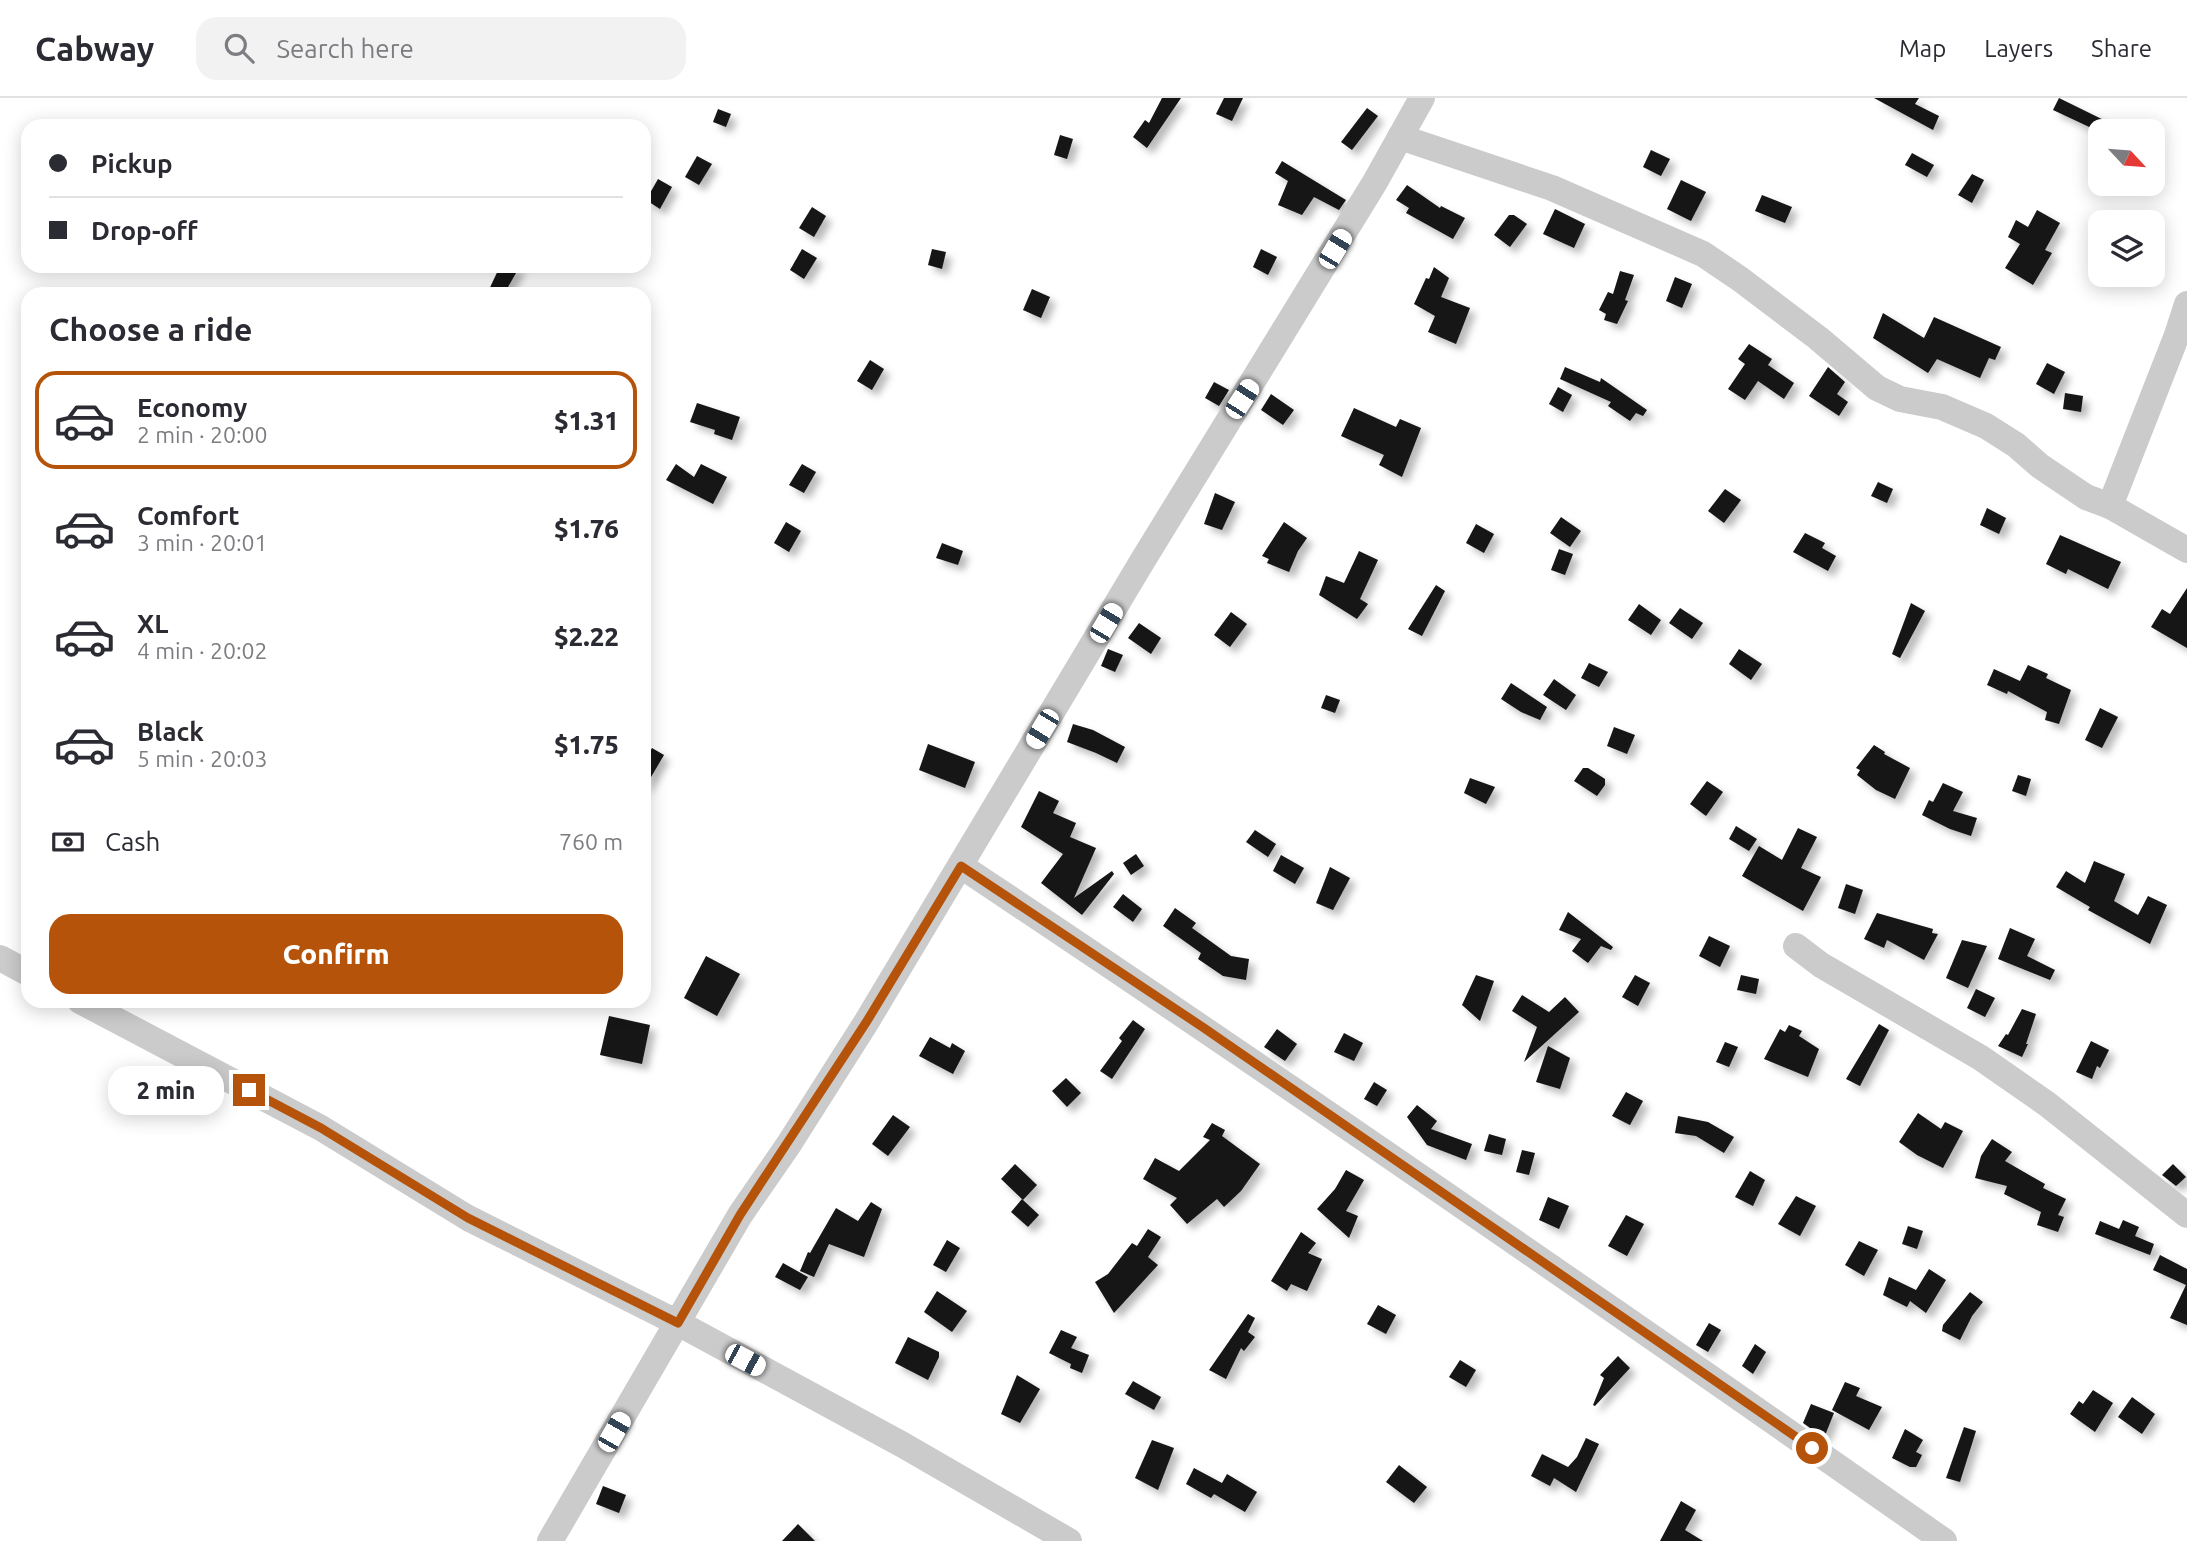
<!DOCTYPE html>
<meta charset="utf-8">
<style>
:root{--surface:#fff;--page:#f2f2f3;--text:#2b2b33;--muted:#7c7c81;--line:#e1e1e2;--accent:#b45309}
body{margin:0;font-family:Ubuntu,sans-serif;background:var(--page);color:var(--text);height:100vh;display:flex;flex-direction:column;font-size:26px;white-space:nowrap}
*{box-sizing:border-box;margin:0}
p{font-size:23px;color:var(--muted)}
.icon{flex:none;width:38px;height:38px;fill:none;stroke:currentColor;stroke-width:2;stroke-linecap:round;stroke-linejoin:round}
.map{position:relative;flex:1;overflow:hidden}
.side{position:absolute;left:21px;top:189px;width:630px;height:721px;display:flex;flex-direction:column;background:var(--surface);border-radius:21px;box-shadow:0 4px 18px #0003}
.side>*{flex:none}
.guide{position:absolute;left:21px;top:21px;width:630px;height:154px;border-radius:21px;box-shadow:0 4px 18px #0003;display:grid;align-content:center;height:154px;padding:0 28px;background:var(--surface)}
.needle{width:46px;rotate:116deg}
.fabs{position:absolute;left:2088px;top:21px;display:grid;gap:14px}
.fabs a{display:grid;place-items:center;width:77px;height:77px;border-radius:14px;background:var(--surface);box-shadow:0 4px 18px #0003;font-size:35px}
.end{position:absolute;width:32px;height:32px;margin:-16px;border:9px solid #b45309;background:#fff;box-shadow:0 0 0 4px #fff}
.from{border-radius:50%}
.bubble{position:absolute;height:49px;border-radius:21px;background:var(--surface);box-shadow:0 4px 18px #0003;font-size:23px;font-weight:800;line-height:49px;text-align:center}
.car{position:absolute;width:21px;height:42px;margin:-21px -10px;border-radius:9px;box-shadow:0 0 5px 2px #0007;background:linear-gradient(#fff 24%,#345 0 40%,#fff 0 76%,#345 0 86%,#fff 0)}
.guide b{display:flex;align-items:center;gap:24px;height:66px;font-size:26px}
.guide b+b{border-top:2px solid var(--line)}
.guide i{width:18px;height:18px;background:var(--text)}
ul{padding:0;list-style:none}
li{display:flex;align-items:center;gap:21px;height:98px;margin:0 14px 10px;padding:0 14px;border:4px solid transparent;border-radius:21px}
li div{flex:1}
li b{display:block;font-size:26px}
li em{font-style:normal;font-weight:800}
li.on{border-color:var(--accent)}
li>.icon{width:63px;height:63px;stroke-width:1.5}
h2{padding:0 28px;font-size:32px;line-height:84px}
.pay{display:flex;align-items:center;gap:18px;height:77px;padding:0 28px;font-size:26px}
.pay p{margin-inline-start:auto}
.action{display:flex;gap:14px;margin-top:auto;padding:14px 28px}
.action a{flex:1;height:80px;border-radius:21px;background:var(--accent);color:#fff;font-size:28px;font-weight:800;line-height:80px;text-align:center}
header{display:flex;align-items:center;gap:42px;box-sizing:border-box;height:98px;padding:0 35px;background:var(--surface);border-bottom:2px solid var(--line)}
header strong{font-size:33px}
nav{display:flex;gap:38px;margin-inline-start:auto;font-size:24px}
.search{width:490px;height:63px;background:var(--page);display:flex;align-items:center;gap:18px;box-sizing:border-box;padding:0 24px;border-radius:21px;color:var(--muted);font-size:26px}
.map>svg:first-child{display:block}
.building{fill:#151515;filter:url(#shadow)}
.lines{fill:none;stroke-linecap:round;stroke-linejoin:round}
.minor{stroke:#cbcbcb;stroke-width:26}
.route{stroke:#b45309;stroke-width:9}
</style>
<header>
<strong>Cabway</strong>
<div class="search"><svg class="icon" aria-label="search" viewBox="0 0 24 24"><circle cx="10" cy="10" r="6"/><path d="M15 15l6 6"/></svg>Search here</div>
<nav><a>Map</a><a>Layers</a><a>Share</a></nav>
</header>
<div class="map">
<svg width="2187" height="1443" viewBox="0 0 2187 1443">
<defs>
<filter id="shadow"><feDropShadow dx="6" dy="6" stdDeviation="3.5" flood-color="#0004"/></filter>
</defs>
<rect width="100%" height="100%" fill="#fff"/>
<g class="building">
<polygon points="1162,0 1181,0 1147,50 1133,39 1145,22 1149,25"/>
<polygon points="1224,0 1243,0 1232,23 1216,16"/>
<polygon points="1874,0 1919,0 1915,6 1939,18 1933,32"/>
<polygon points="2059,0 2122,31 2121,33 2100,34 2053,12"/>
<polygon points="1367,10 1378,18 1352,52 1341,44"/>
<polygon points="718,11 731,16 726,29 713,24"/>
<polygon points="1060,37 1073,41 1067,61 1054,57"/>
<polygon points="1651,52 1670,61 1661,78 1643,69"/>
<polygon points="1912,55 1934,67 1927,79 1905,67"/>
<polygon points="697,58 712,66 699,87 685,79"/>
<polygon points="1282,63 1346,102 1339,112 1314,99 1302,117 1278,107 1288,83 1275,75"/>
<polygon points="1972,76 1984,82 1972,105 1958,97"/>
<polygon points="658,81 672,89 660,111 646,102"/>
<polygon points="1681,82 1706,94 1691,123 1667,111"/>
<polygon points="1407,87 1440,110 1441,108 1465,120 1453,141 1406,115 1409,110 1396,102"/>
<polygon points="1762,97 1792,109 1785,125 1755,113"/>
<polygon points="812,109 826,118 814,139 799,130"/>
<polygon points="1555,111 1585,126 1574,150 1543,136"/>
<polygon points="2037,112 2060,125 2045,152 2052,155 2033,187 2005,170 2020,146 2008,139 2016,122 2028,129"/>
<polygon points="1509,117 1514,117 1527,126 1510,149 1494,137"/>
<polygon points="802,151 817,160 804,181 790,172"/>
<polygon points="932,151 946,154 942,171 928,167"/>
<polygon points="1261,151 1277,159 1268,177 1253,169"/>
<polygon points="500,168 520,168 504,196 487,196"/>
<polygon points="1434,169 1449,180 1441,199 1470,210 1456,246 1428,234 1435,218 1414,206 1426,180 1429,181"/>
<polygon points="1620,173 1634,177 1625,202 1628,203 1617,226 1604,222 1606,216 1599,212 1608,194 1613,196"/>
<polygon points="1675,179 1692,186 1682,210 1666,203"/>
<polygon points="1032,191 1050,199 1041,220 1023,212"/>
<polygon points="1883,215 1924,240 1934,219 2001,249 1995,262 1989,260 1980,280 1937,261 1928,275 1873,240"/>
<polygon points="1749,246 1772,261 1768,267 1794,285 1784,301 1758,283 1745,302 1728,291 1745,266 1738,261"/>
<polygon points="870,262 884,271 872,292 857,283"/>
<polygon points="2047,265 2065,274 2054,296 2036,286"/>
<polygon points="1565,269 1600,284 1601,280 1647,312 1643,318 1636,315 1630,323 1608,308 1611,304 1560,281"/>
<polygon points="1828,269 1845,284 1837,296 1848,304 1839,318 1809,298"/>
<polygon points="1214,284 1229,292 1219,308 1205,300"/>
<polygon points="1558,289 1572,297 1563,314 1549,306"/>
<polygon points="2065,295 2083,298 2081,314 2063,311"/>
<polygon points="1271,296 1294,312 1283,327 1261,312"/>
<polygon points="697,305 740,319 732,342 714,336 715,332 690,324"/>
<polygon points="1354,310 1396,329 1400,321 1421,330 1402,379 1379,367 1384,357 1341,338"/>
<polygon points="676,366 694,379 701,366 727,379 713,406 666,382"/>
<polygon points="802,366 816,374 804,395 789,387"/>
<polygon points="1878,384 1893,391 1887,405 1871,398"/>
<polygon points="1725,391 1741,402 1724,425 1708,413"/>
<polygon points="1215,395 1235,404 1222,432 1204,426"/>
<polygon points="1987,410 2006,420 1999,436 1980,427"/>
<polygon points="1561,419 1581,433 1570,449 1550,435"/>
<polygon points="786,424 801,433 789,454 774,445"/>
<polygon points="1284,424 1307,440 1298,453 1289,474 1267,465 1269,461 1262,458"/>
<polygon points="1476,426 1494,436 1484,455 1466,445"/>
<polygon points="1805,435 1825,445 1822,450 1836,458 1828,473 1793,454"/>
<polygon points="2060,437 2121,464 2108,491 2068,471 2066,476 2046,466"/>
<polygon points="942,445 963,453 958,467 936,460"/>
<polygon points="1559,451 1573,456 1565,477 1551,472"/>
<polygon points="1359,453 1378,462 1360,501 1368,506 1357,521 1319,497 1326,478 1344,485"/>
<polygon points="1436,487 1445,493 1422,538 1408,531"/>
<polygon points="2187,490 2187,550 2151,529 2162,511 2170,516"/>
<polygon points="1911,505 1925,513 1900,560 1892,556"/>
<polygon points="1639,506 1661,522 1651,537 1628,522"/>
<polygon points="1680,510 1703,525 1692,541 1669,525"/>
<polygon points="1231,514 1247,526 1230,549 1214,537"/>
<polygon points="1139,525 1161,540 1151,556 1128,540"/>
<polygon points="1108,551 1123,557 1115,574 1101,568"/>
<polygon points="1739,551 1762,566 1751,582 1729,566"/>
<polygon points="1589,565 1608,574 1599,589 1581,580"/>
<polygon points="2028,567 2048,576 2046,580 2071,592 2059,626 2045,622 2047,614 2008,593 2007,596 1987,587 1994,571 2020,583"/>
<polygon points="1554,581 1576,597 1566,612 1543,597"/>
<polygon points="1511,585 1547,609 1540,622 1521,614 1501,601"/>
<polygon points="1326,597 1340,602 1335,615 1321,610"/>
<polygon points="2100,610 2118,619 2102,650 2085,642"/>
<polygon points="1073,626 1093,632 1125,649 1117,665 1096,655 1067,644"/>
<polygon points="1614,629 1635,637 1627,656 1607,648"/>
<polygon points="928,646 975,664 965,690 919,672"/>
<polygon points="1874,647 1885,654 1884,656 1910,670 1895,701 1876,692 1857,677 1860,672 1856,670"/>
<polygon points="652,650 664,657 644,691 644,663"/>
<polygon points="1583,670 1588,670 1605,681 1605,687 1597,698 1574,683"/>
<polygon points="2018,677 2031,681 2026,698 2012,693"/>
<polygon points="1470,680 1495,689 1486,706 1464,695"/>
<polygon points="1707,683 1723,694 1706,718 1690,706"/>
<polygon points="1943,685 1963,694 1953,713 1977,720 1971,738 1950,731 1922,717 1929,702 1933,704"/>
<polygon points="1039,693 1059,703 1053,715 1076,725 1070,739 1096,750 1074,800 1112,773 1114,776 1082,817 1041,785 1063,756 1021,729"/>
<polygon points="1736,728 1757,741 1749,753 1729,741"/>
<polygon points="1798,730 1817,739 1801,770 1821,779 1803,813 1742,778 1759,748 1782,762"/>
<polygon points="1255,732 1276,746 1268,759 1246,744"/>
<polygon points="1136,756 1144,768 1131,777 1123,765"/>
<polygon points="1281,757 1304,770 1295,786 1273,773"/>
<polygon points="2094,763 2125,776 2114,803 2138,817 2148,798 2167,807 2150,846 2088,812 2090,809 2056,789 2066,773 2085,785"/>
<polygon points="1330,769 1350,780 1333,812 1316,805"/>
<polygon points="1846,786 1863,792 1855,816 1838,810"/>
<polygon points="1123,796 1142,811 1133,824 1113,809"/>
<polygon points="1175,810 1196,825 1192,830 1231,858 1249,861 1246,882 1223,878 1198,861 1201,855 1163,828"/>
<polygon points="1568,814 1613,849 1611,852 1601,848 1588,865 1572,853 1581,841 1559,832"/>
<polygon points="1877,815 1933,831 1932,835 1938,836 1924,862 1887,842 1884,850 1864,841"/>
<polygon points="2010,830 2035,841 2027,858 2055,872 2050,882 1998,861"/>
<polygon points="1709,838 1730,848 1720,869 1699,858"/>
<polygon points="1962,842 1987,848 1968,890 1946,880"/>
<polygon points="706,858 740,876 717,918 684,900"/>
<polygon points="1476,877 1494,883 1480,923 1462,907"/>
<polygon points="1635,877 1650,885 1638,908 1622,899"/>
<polygon points="1741,877 1759,881 1756,896 1737,892"/>
<polygon points="1976,891 1995,900 1985,919 1967,910"/>
<polygon points="1522,897 1549,914 1565,899 1579,914 1524,964 1537,929 1512,913"/>
<polygon points="2022,911 2036,916 2026,946 2028,946 2022,959 1998,948 2006,936 2008,937"/>
<polygon points="609,918 650,927 642,966 600,957"/>
<polygon points="1133,922 1145,931 1112,981 1100,973 1122,943 1119,940"/>
<polygon points="1879,926 1889,932 1860,988 1846,981"/>
<polygon points="1789,927 1802,933 1799,938 1819,951 1808,979 1764,961 1780,931 1785,934"/>
<polygon points="1277,931 1297,946 1285,963 1264,949"/>
<polygon points="1344,935 1363,945 1354,963 1334,954"/>
<polygon points="930,939 950,950 952,945 965,953 953,976 919,958"/>
<polygon points="2091,943 2109,952 2100,970 2097,968 2092,981 2076,974"/>
<polygon points="1725,944 1738,949 1729,969 1716,964"/>
<polygon points="1548,948 1570,960 1560,991 1536,984"/>
<polygon points="1066,980 1081,995 1067,1009 1052,993"/>
<polygon points="1374,984 1387,992 1377,1008 1364,1001"/>
<polygon points="1626,994 1643,1003 1630,1027 1612,1018"/>
<polygon points="1417,1007 1437,1023 1431,1031 1472,1046 1466,1062 1427,1047 1407,1019"/>
<polygon points="1918,1015 1941,1031 1945,1024 1963,1033 1943,1070 1917,1057 1899,1044"/>
<polygon points="893,1017 910,1029 888,1058 872,1046"/>
<polygon points="1678,1018 1708,1024 1734,1039 1724,1055 1696,1038 1675,1035"/>
<polygon points="1212,1025 1225,1032 1222,1038 1260,1066 1241,1093 1224,1109 1217,1101 1187,1126 1170,1107 1177,1100 1143,1081 1155,1060 1179,1073 1210,1042 1203,1039"/>
<polygon points="1489,1036 1506,1041 1502,1057 1484,1053"/>
<polygon points="1992,1041 2012,1054 2005,1063 2045,1086 2043,1090 2066,1101 2058,1117 2064,1119 2058,1134 2037,1127 2041,1114 2004,1096 2007,1088 1975,1080 1981,1058"/>
<polygon points="1522,1052 1535,1055 1529,1077 1516,1074"/>
<polygon points="1015,1066 1037,1087 1023,1102 1001,1081"/>
<polygon points="2173,1066 2186,1079 2176,1088 2162,1077"/>
<polygon points="1346,1072 1364,1082 1346,1113 1358,1118 1349,1140 1317,1111 1335,1091"/>
<polygon points="1750,1073 1765,1082 1753,1108 1735,1099"/>
<polygon points="1796,1098 1816,1108 1800,1138 1778,1126"/>
<polygon points="1548,1099 1569,1108 1559,1131 1539,1122"/>
<polygon points="1022,1101 1039,1117 1028,1129 1011,1114"/>
<polygon points="871,1104 882,1111 864,1159 829,1146 814,1179 800,1173 808,1154 810,1155 836,1110 858,1123"/>
<polygon points="1626,1117 1644,1126 1627,1158 1608,1148"/>
<polygon points="2123,1122 2139,1129 2135,1138 2154,1146 2150,1157 2095,1136 2100,1123 2119,1131"/>
<polygon points="1908,1128 1923,1133 1917,1151 1902,1146"/>
<polygon points="1148,1131 1161,1139 1148,1159 1158,1167 1114,1215 1095,1184 1108,1176 1132,1145 1137,1148"/>
<polygon points="1301,1134 1316,1145 1308,1155 1322,1161 1307,1193 1291,1186 1287,1193 1271,1183"/>
<polygon points="947,1142 960,1150 946,1174 933,1167"/>
<polygon points="1859,1143 1878,1152 1864,1178 1845,1167"/>
<polygon points="2160,1157 2187,1171 2187,1227 2170,1220 2186,1187 2153,1172"/>
<polygon points="783,1165 808,1179 800,1192 775,1179"/>
<polygon points="1929,1171 1946,1182 1926,1215 1910,1203 1907,1209 1883,1197 1889,1179 1916,1192"/>
<polygon points="937,1193 967,1213 952,1234 924,1214"/>
<polygon points="1970,1194 1983,1204 1972,1218 1960,1242 1942,1233 1943,1227"/>
<polygon points="1378,1207 1396,1217 1386,1236 1367,1226"/>
<polygon points="1248,1216 1255,1220 1248,1234 1255,1239 1244,1253 1241,1250 1226,1281 1209,1272"/>
<polygon points="1709,1225 1721,1232 1708,1254 1696,1247"/>
<polygon points="1061,1232 1077,1239 1071,1250 1089,1257 1082,1275 1070,1270 1071,1266 1049,1255"/>
<polygon points="908,1239 939,1254 939,1259 928,1282 895,1265"/>
<polygon points="1755,1246 1766,1254 1753,1276 1742,1268"/>
<polygon points="1618,1258 1630,1270 1595,1308 1593,1307 1604,1280 1600,1277"/>
<polygon points="1460,1262 1476,1272 1466,1289 1449,1279"/>
<polygon points="1017,1277 1040,1291 1020,1325 1001,1316"/>
<polygon points="1133,1283 1161,1299 1154,1312 1125,1296"/>
<polygon points="1845,1284 1860,1290 1856,1298 1882,1309 1869,1332 1832,1312"/>
<polygon points="2093,1292 2113,1305 2095,1334 2070,1316 2079,1303 2083,1306"/>
<polygon points="2132,1299 2155,1316 2142,1336 2118,1319"/>
<polygon points="1811,1306 1834,1315 1824,1340 1803,1325"/>
<polygon points="1964,1329 1976,1333 1960,1384 1946,1380"/>
<polygon points="1905,1331 1923,1342 1916,1354 1922,1357 1916,1369 1910,1369 1892,1360"/>
<polygon points="1586,1340 1599,1346 1576,1394 1554,1380 1550,1388 1531,1378 1542,1356 1568,1369 1577,1359"/>
<polygon points="1152,1342 1174,1350 1158,1392 1135,1380"/>
<polygon points="1399,1367 1427,1389 1414,1405 1386,1384"/>
<polygon points="1194,1370 1222,1385 1227,1376 1257,1394 1245,1414 1214,1396 1211,1400 1186,1386"/>
<polygon points="603,1388 626,1397 619,1415 596,1406"/>
<polygon points="1681,1403 1696,1412 1685,1432 1703,1443 1660,1443"/>
<polygon points="798,1426 815,1443 782,1443"/>
</g>
<g class="lines">
<g class="minor">
<polyline points="1400,39 1552,90 1703,156 1740,181 1818,240 1877,290 1900,301 1942,309 1986,328 2016,347 2040,368 2086,399 2110,408 2187,452"/>
<polyline points="2110,408 2177,237 2187,206"/>
<path d="M 961,768 C 1292,988 1619,1215 1944,1443"/>
<polyline points="1796,848 1821,867 1981,960 2047,1006 2187,1117"/>
<polyline points="0,860 28,875"/>
<polyline points="80,903 321,1030 468,1120 678,1225 903,1347 1069,1443"/>
<polyline points="550,1443 740,1117 789,1046 867,923 1143,462 1375,84 1422,0"/>
</g>
</g>
<g class="lines">
<polyline class="route" points="249,992 321,1030 468,1120 678,1225 740,1117 867,923 961,768 1204,930 1812,1350"/>
</g>
</svg>
<div class="fabs">
<a><svg class="needle" viewBox="-14 -14 28 28"><path d="M0-13l5 13h-10z" fill="#e53935"/><path d="M0 13l5-13h-10z" fill="#7c7c81"/></svg></a>
<a><svg class="icon" aria-label="layers" viewBox="0 0 24 24"><path d="M12 4l9 5-9 5-9-5zM3 14l9 5 9-5"/></svg></a>
</div>
<i class="end from" style="left:1812px;top:1350px"></i>
<i class="end" style="left:249px;top:992px"></i>
<div class="bubble" style="left:108px;top:968px;width:116px">2 min</div>
<i class="car" style="left:1335px;top:151px;rotate:31deg"></i>
<i class="car" style="left:1242px;top:301px;rotate:33deg"></i>
<i class="car" style="left:1106px;top:525px;rotate:31deg"></i>
<i class="car" style="left:1042px;top:631px;rotate:211deg"></i>
<i class="car" style="left:745px;top:1262px;rotate:118deg"></i>
<i class="car" style="left:614px;top:1334px;rotate:30deg"></i>
<div class="guide">
<b><i class="from"></i>Pickup</b>
<b><i></i>Drop-off</b>
</div>
<section class="side">
<h2>Choose a ride</h2>
<ul>
<li class="on"><svg class="icon" aria-label="car" viewBox="0 0 24 24"><path d="M5 17H2v-5l4-1 3-4h7l3 4 3 1v5h-3M9 17h6M6 11h13"/><circle cx="7" cy="17" r="2"/><circle cx="17" cy="17" r="2"/></svg><div><b>Economy</b><p>2 min · 20:00</p></div><em>$1.31</em></li>
<li><svg class="icon" aria-label="car" viewBox="0 0 24 24"><path d="M5 17H2v-5l4-1 3-4h7l3 4 3 1v5h-3M9 17h6M6 11h13"/><circle cx="7" cy="17" r="2"/><circle cx="17" cy="17" r="2"/></svg><div><b>Comfort</b><p>3 min · 20:01</p></div><em>$1.76</em></li>
<li><svg class="icon" aria-label="car" viewBox="0 0 24 24"><path d="M5 17H2v-5l4-1 3-4h7l3 4 3 1v5h-3M9 17h6M6 11h13"/><circle cx="7" cy="17" r="2"/><circle cx="17" cy="17" r="2"/></svg><div><b>XL</b><p>4 min · 20:02</p></div><em>$2.22</em></li>
<li><svg class="icon" aria-label="car" viewBox="0 0 24 24"><path d="M5 17H2v-5l4-1 3-4h7l3 4 3 1v5h-3M9 17h6M6 11h13"/><circle cx="7" cy="17" r="2"/><circle cx="17" cy="17" r="2"/></svg><div><b>Black</b><p>5 min · 20:03</p></div><em>$1.75</em></li>
</ul>
<div class="pay"><svg class="icon" aria-label="cash" viewBox="0 0 24 24"><path d="M3 7h18v10H3z"/><circle cx="12" cy="12" r="2"/></svg>Cash<p>760 m</p></div>
<div class="action"><a>Confirm</a></div>
</section>
</div>
